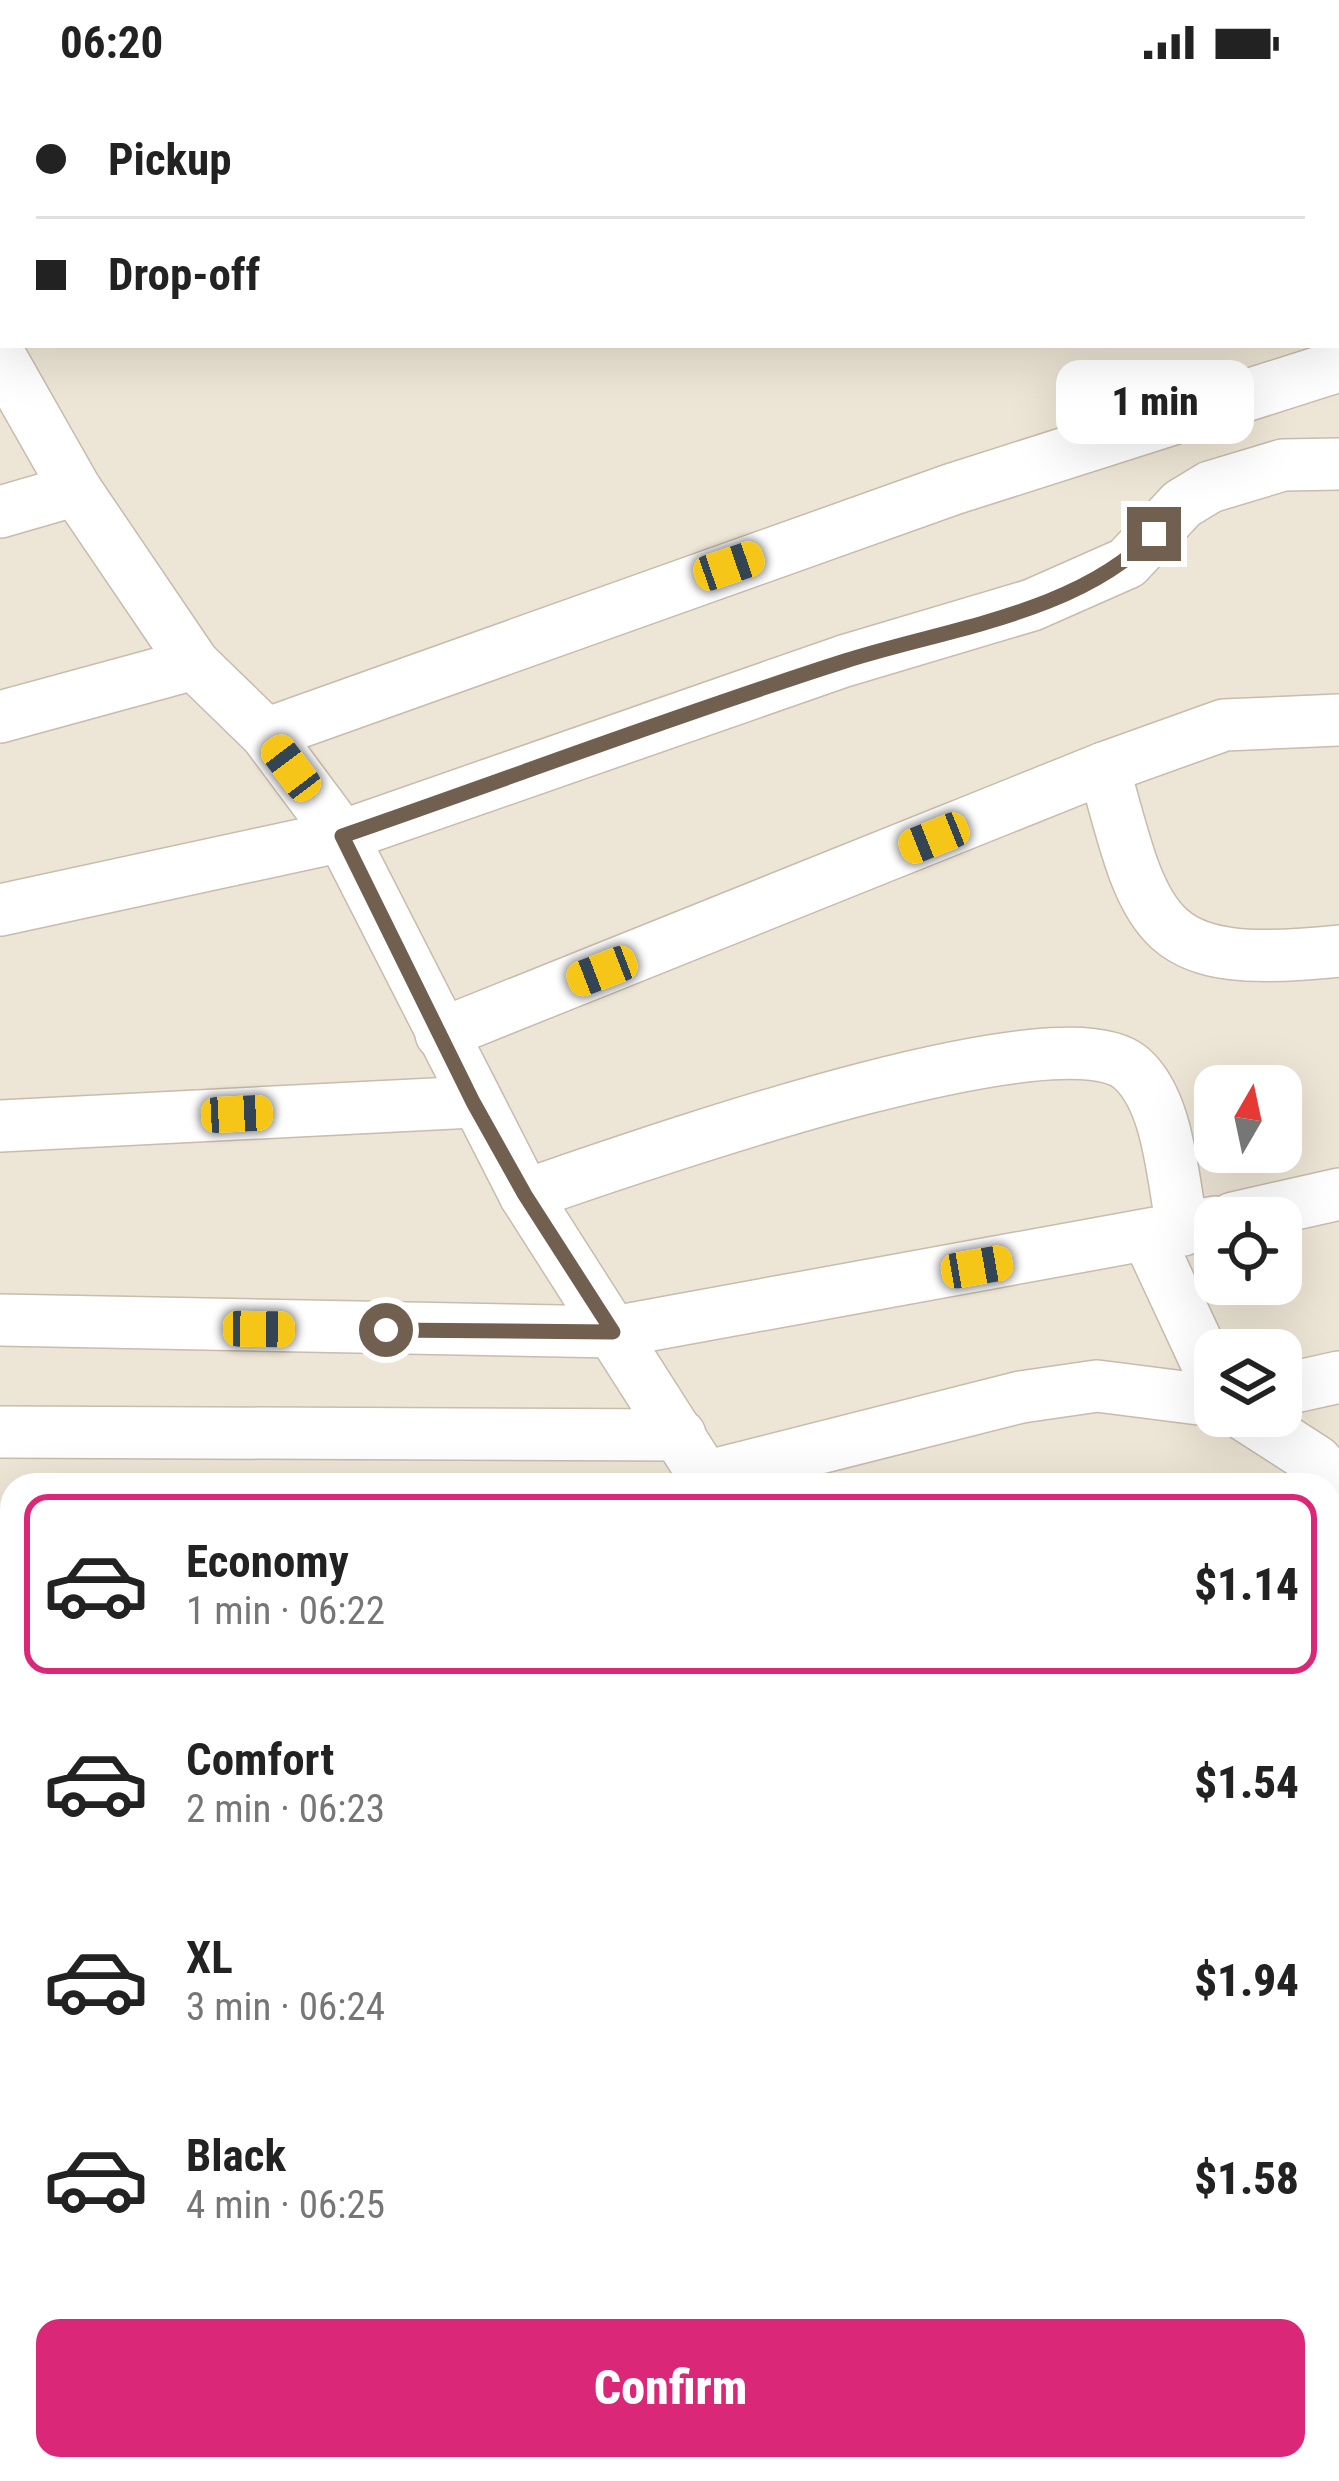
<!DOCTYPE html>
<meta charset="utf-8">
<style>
:root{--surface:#fff;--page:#f2f2f2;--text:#222;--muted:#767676;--line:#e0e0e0;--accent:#db2777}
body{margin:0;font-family:"Roboto Condensed",sans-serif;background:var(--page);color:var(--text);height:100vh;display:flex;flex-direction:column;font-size:45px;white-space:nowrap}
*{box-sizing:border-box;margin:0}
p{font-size:39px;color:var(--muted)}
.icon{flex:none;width:66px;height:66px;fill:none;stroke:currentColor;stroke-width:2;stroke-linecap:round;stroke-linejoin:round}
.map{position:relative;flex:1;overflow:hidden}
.drawer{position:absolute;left:0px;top:1389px;width:1341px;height:1008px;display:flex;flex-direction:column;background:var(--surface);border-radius:36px 36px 0 0;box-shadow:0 12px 48px #0002}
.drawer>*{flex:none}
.banner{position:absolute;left:0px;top:0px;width:1341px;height:264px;box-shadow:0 12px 48px #0002;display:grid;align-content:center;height:264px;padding:0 36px;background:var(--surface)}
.needle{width:78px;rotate:9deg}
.tools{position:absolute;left:1194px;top:981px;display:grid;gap:24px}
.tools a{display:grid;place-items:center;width:108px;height:108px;border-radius:24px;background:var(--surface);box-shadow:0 12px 48px #0002;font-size:60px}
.end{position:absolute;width:54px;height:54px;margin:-27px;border:15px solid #71604f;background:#fff;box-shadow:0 0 0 6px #fff}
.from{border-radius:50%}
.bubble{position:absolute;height:84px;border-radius:24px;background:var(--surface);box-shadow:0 12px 48px #0002;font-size:39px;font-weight:800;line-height:84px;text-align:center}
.car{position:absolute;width:36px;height:72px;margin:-36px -18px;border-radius:15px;box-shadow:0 0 9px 3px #0007;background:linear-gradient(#f5c518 24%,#345 0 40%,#f5c518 0 76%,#345 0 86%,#f5c518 0)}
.banner b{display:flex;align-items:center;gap:42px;height:114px;font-size:45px}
.banner b+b{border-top:3px solid var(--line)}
.banner i{width:30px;height:30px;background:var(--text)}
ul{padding:21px 0 0;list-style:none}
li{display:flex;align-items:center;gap:36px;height:180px;margin:0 24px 18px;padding:0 12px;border:6px solid transparent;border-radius:24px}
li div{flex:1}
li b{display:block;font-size:45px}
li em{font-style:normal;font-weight:800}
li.on{border-color:var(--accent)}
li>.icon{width:108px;height:108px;stroke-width:1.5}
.button{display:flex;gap:24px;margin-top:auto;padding:24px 36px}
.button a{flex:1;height:138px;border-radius:24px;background:var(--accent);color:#fff;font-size:48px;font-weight:800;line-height:138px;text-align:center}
.status{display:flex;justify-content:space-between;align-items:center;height:84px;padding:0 60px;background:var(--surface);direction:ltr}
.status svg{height:33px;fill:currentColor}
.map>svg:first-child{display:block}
.residential{fill:#ede5d5;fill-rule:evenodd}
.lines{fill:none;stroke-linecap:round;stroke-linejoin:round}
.street-casing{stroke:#c7bcad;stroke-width:54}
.secondary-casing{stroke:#cabdac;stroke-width:69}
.street{stroke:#fff;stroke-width:51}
.secondary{stroke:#fff;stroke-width:66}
.route{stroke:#71604f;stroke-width:15}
</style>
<div class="status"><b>06:20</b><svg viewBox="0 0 49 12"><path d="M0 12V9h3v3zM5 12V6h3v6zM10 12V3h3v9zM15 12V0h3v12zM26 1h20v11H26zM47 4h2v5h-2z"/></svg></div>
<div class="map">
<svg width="1339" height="2397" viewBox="0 0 1339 2397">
<rect width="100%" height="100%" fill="#faf5e8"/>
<path class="residential" d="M 0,0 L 1339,0 L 1339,2397 L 0,2397 ZM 3,3 L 1338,3 L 1338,261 L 3,261 ZM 1215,1002 L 1281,1002 L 1281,1068 L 1215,1068 ZM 1215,1134 L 1281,1134 L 1281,1200 L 1215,1200 ZM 1215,1266 L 1281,1266 L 1281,1332 L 1215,1332 ZM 12,1401 L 1329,1401 L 1329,2385 L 12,2385 Z"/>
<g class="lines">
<g class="street-casing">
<g id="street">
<polyline points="0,272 76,406 194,580 266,650 342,752 525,1111 710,1401"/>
<polyline points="0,428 76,406"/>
<polyline points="0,633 194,580"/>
<polyline points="266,650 953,405 1339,282"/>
<path d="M 1104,684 C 1148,849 1155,886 1339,867"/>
<polyline points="0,826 342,752 844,577 1032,521 1127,479 1182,420 1210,403 1283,381 1339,380"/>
<polyline points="441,950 1104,684 1224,641 1339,636"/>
<polyline points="0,1042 473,1018"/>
<path d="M 525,1111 C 620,1079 1059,921 1131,984 C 1170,1018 1172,1096 1183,1146"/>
<polyline points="1233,1134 1339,1110"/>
<polyline points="1148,1153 1215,1297"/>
<polyline points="0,1236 613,1248 1215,1138"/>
<polyline points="1281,1306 1339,1293"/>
<polyline points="1246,1332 1316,1377 1339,1403"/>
<polyline points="0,1348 680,1351"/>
<polyline points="705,1393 1021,1313 1097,1302 1215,1317"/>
<polyline points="0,1462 12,1462"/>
<polyline points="0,1591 12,1592"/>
<polyline points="1329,1713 1339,1712"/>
<polyline points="0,1862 12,1863"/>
<polyline points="0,1945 12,2046"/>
<polyline points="269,2385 276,2397"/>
<polyline points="1220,2385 1226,2397"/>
</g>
</g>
<g class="secondary-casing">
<g id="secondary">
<polyline points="1329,1945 1339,1943"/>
<polyline points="0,2323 12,2319"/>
</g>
</g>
<use href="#street" class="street"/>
<use href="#secondary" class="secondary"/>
</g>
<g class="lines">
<path class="route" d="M 386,1246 L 613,1248 L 525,1111 L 473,1018 L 342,752 C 510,694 676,631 845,577 C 945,545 1080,529 1154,450"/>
</g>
</svg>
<div class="tools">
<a><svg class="needle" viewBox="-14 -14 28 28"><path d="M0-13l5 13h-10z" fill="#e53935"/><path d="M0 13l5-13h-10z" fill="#767676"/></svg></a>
<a><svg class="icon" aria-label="locate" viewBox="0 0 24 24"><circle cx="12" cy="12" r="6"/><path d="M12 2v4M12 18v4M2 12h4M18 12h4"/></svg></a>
<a><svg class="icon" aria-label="layers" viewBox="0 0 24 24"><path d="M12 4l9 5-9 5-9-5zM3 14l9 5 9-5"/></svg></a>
</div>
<i class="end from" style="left:386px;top:1246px"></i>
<i class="end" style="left:1154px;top:450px"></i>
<div class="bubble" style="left:1056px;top:276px;width:198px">1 min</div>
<i class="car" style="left:729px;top:482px;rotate:71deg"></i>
<i class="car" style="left:291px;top:684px;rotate:323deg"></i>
<i class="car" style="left:934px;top:754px;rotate:248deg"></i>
<i class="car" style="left:602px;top:887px;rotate:249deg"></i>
<i class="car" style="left:237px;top:1030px;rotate:87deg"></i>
<i class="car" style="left:977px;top:1183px;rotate:80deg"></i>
<i class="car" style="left:259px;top:1245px;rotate:91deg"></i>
<div class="banner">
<b><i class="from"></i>Pickup</b>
<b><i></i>Drop-off</b>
</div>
<section class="drawer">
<ul>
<li class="on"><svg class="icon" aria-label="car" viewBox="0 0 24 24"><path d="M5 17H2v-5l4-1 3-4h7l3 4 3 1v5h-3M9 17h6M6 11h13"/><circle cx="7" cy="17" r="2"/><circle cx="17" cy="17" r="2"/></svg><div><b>Economy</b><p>1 min · 06:22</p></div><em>$1.14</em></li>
<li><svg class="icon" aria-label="car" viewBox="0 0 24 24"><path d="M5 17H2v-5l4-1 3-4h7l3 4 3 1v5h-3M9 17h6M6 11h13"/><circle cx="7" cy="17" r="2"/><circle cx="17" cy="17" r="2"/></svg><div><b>Comfort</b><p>2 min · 06:23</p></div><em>$1.54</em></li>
<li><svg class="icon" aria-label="car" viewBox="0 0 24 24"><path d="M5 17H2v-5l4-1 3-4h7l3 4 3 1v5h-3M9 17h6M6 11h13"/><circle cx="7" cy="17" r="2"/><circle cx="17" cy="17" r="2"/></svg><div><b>XL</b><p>3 min · 06:24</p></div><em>$1.94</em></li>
<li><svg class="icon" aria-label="car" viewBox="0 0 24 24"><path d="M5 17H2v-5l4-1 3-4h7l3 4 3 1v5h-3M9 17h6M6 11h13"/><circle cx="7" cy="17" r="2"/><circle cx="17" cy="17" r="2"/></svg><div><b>Black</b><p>4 min · 06:25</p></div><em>$1.58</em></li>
</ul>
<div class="button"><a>Confirm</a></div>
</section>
</div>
